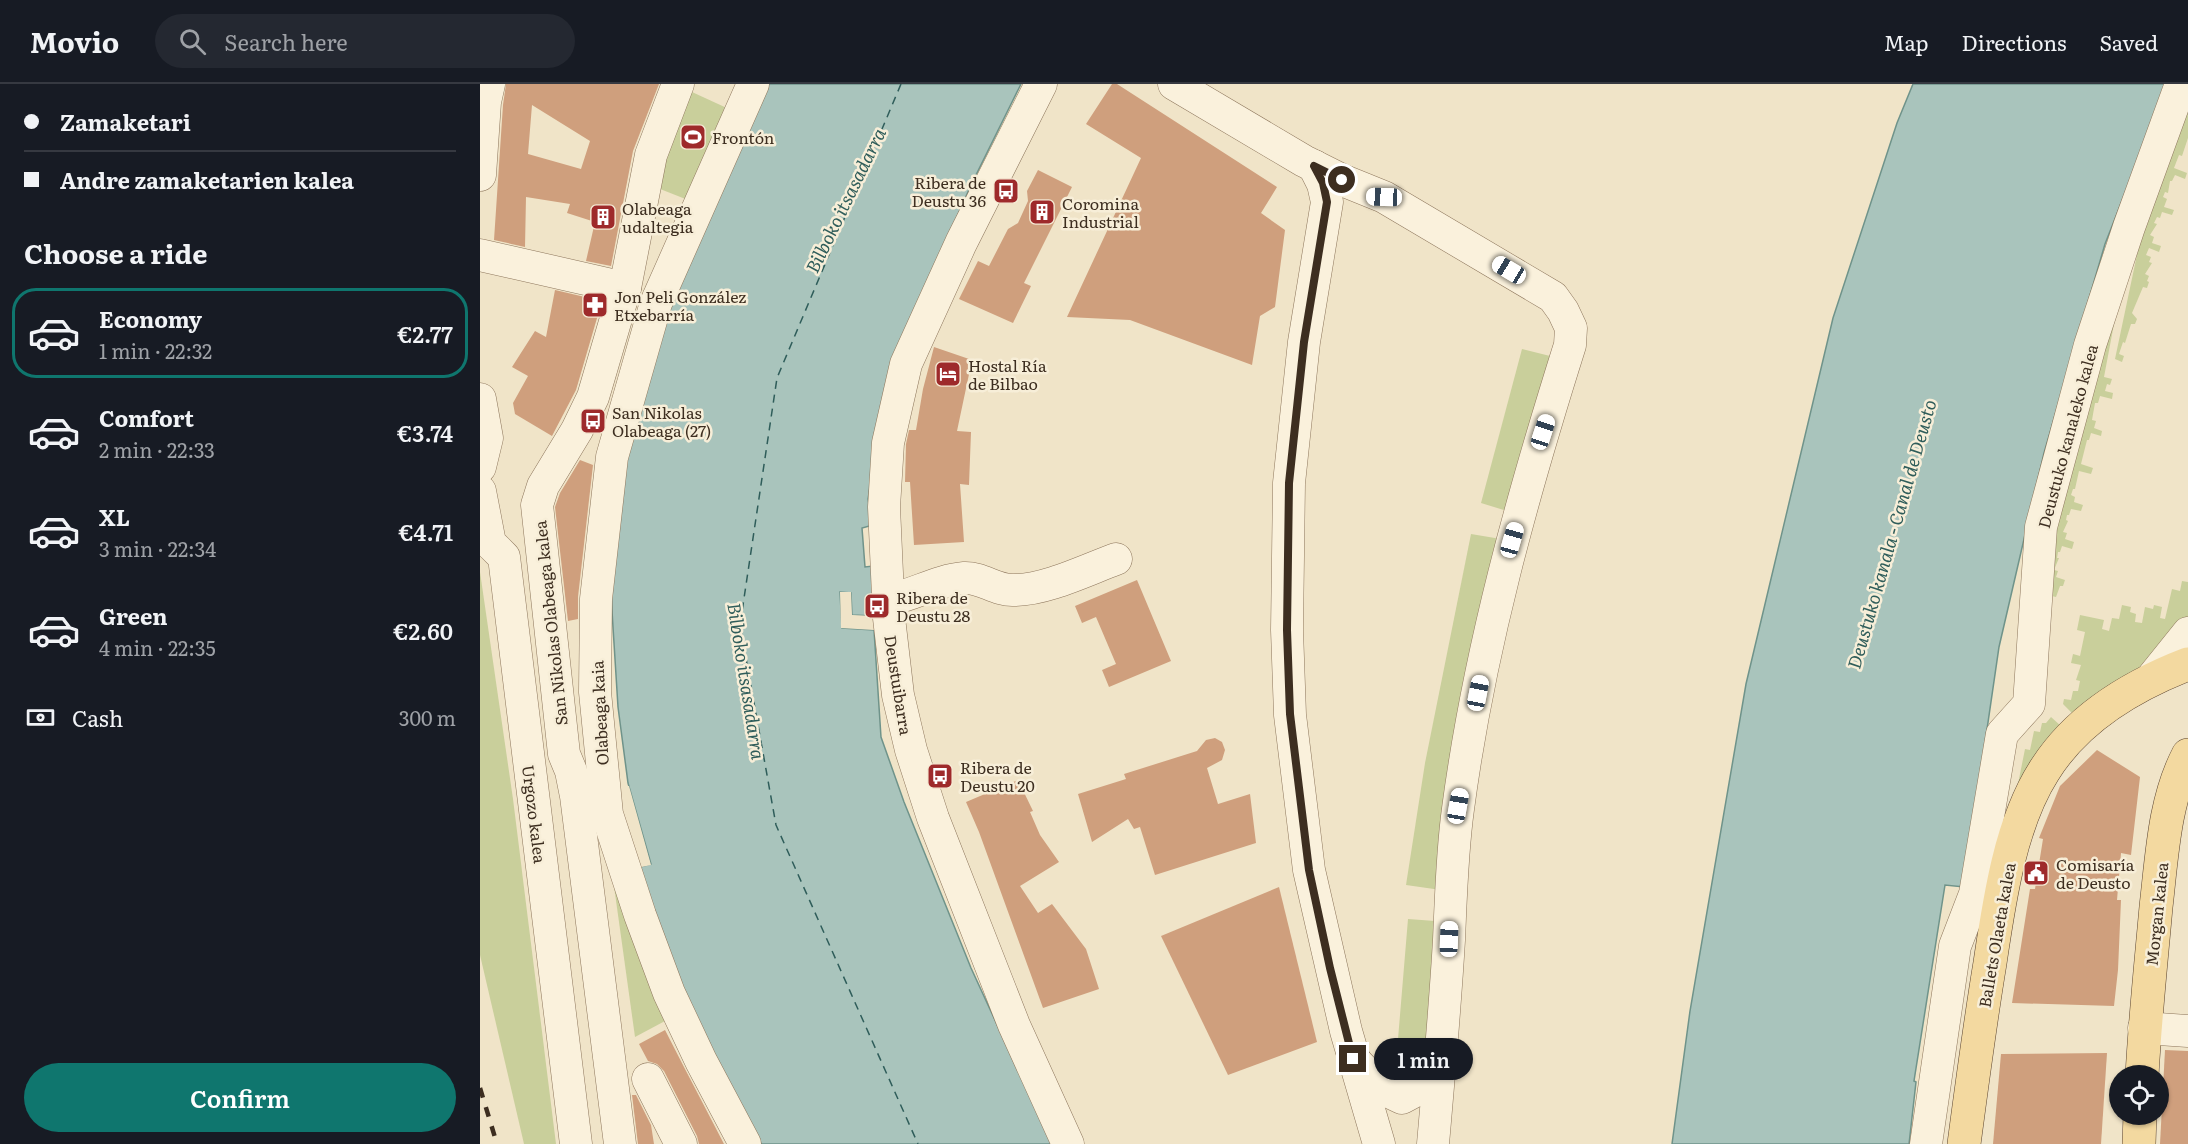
<!DOCTYPE html>
<meta charset="utf-8">
<style>
:root{--surface:#171b24;--page:#242831;--text:#f1f3f6;--muted:#9ea1a6;--line:#363941;--accent:#0f766e}
body{margin:0;font-family:Literata,serif;background:var(--page);color:var(--text);height:100vh;display:flex;flex-direction:column;font-size:22px;white-space:nowrap}
*{box-sizing:border-box;margin:0}
p{font-size:20px;color:var(--muted)}
.icon{flex:none;width:33px;height:33px;fill:none;stroke:currentColor;stroke-width:2;stroke-linecap:round;stroke-linejoin:round}
.map{position:relative;flex:1;overflow:hidden}
.sheet{display:flex;flex-direction:column;background:var(--surface);width:480px}
.sheet>*{flex:none}
.guide{display:grid;align-content:center;height:132px;padding:0 24px;background:var(--surface)}
.tools{position:absolute;left:1629px;top:981px;display:grid;gap:12px}
.tools a{display:grid;place-items:center;width:60px;height:60px;border-radius:50%;background:var(--surface);box-shadow:0 2px 4px #0004;font-size:30px}
.end{position:absolute;width:27px;height:27px;margin:-14px;border:8px solid #3d2e20;background:#fff;box-shadow:0 0 0 3px #fff}
.from{border-radius:50%}
.bubble{position:absolute;height:42px;border-radius:21px;background:var(--surface);box-shadow:0 2px 4px #0004;font-size:20px;font-weight:600;line-height:42px;text-align:center}
.car{position:absolute;width:18px;height:36px;margin:-18px -9px;border-radius:8px;box-shadow:0 0 4px 2px #0007;background:linear-gradient(#fff 24%,#345 0 40%,#fff 0 76%,#345 0 86%,#fff 0)}
.guide b{display:flex;align-items:center;gap:21px;height:57px;font-size:22px}
.guide b+b{border-top:2px solid var(--line)}
.guide i{width:15px;height:15px;background:var(--text)}
ul{padding:0;list-style:none}
li{display:flex;align-items:center;gap:18px;height:90px;margin:0 12px 9px;padding:0 12px;border:3px solid transparent;border-radius:24px}
li div{flex:1}
li b{display:block;font-size:22px}
li em{font-style:normal;font-weight:600}
li.selected{border-color:var(--accent)}
li>.icon{width:54px;height:54px;stroke-width:1.5}
h2{padding:0 24px;font-size:27px;line-height:72px}
.pay{display:flex;align-items:center;gap:15px;height:66px;padding:0 24px;font-size:22px}
.pay p{margin-inline-start:auto}
.action{display:flex;gap:12px;margin-top:auto;padding:12px 24px}
.action a{flex:1;height:69px;border-radius:36px;background:var(--accent);color:#fff;font-size:24px;font-weight:600;line-height:69px;text-align:center}
header{display:flex;align-items:center;gap:36px;box-sizing:border-box;height:84px;padding:0 30px;background:var(--surface);border-bottom:2px solid var(--line)}
header strong{font-size:28px}
nav{display:flex;gap:33px;margin-inline-start:auto;font-size:21px}
.search{width:420px;height:54px;background:var(--page);display:flex;align-items:center;gap:15px;box-sizing:border-box;padding:0 21px;border-radius:33px;color:var(--muted);font-size:22px}
main{display:flex;flex:1;min-height:0}
.map>svg:first-child{display:block}
.green{fill:#c9cf9b}
.water{fill:#a9c4bc;stroke:#6f938a;stroke-width:1.5}
.pier{fill:#f0e4c8}
.lines{fill:none;stroke-linecap:round;stroke-linejoin:round}
.ferry{stroke:#2f5d5a;stroke-width:1.5;stroke-dasharray:8 6;stroke-linecap:butt}
.building{fill:#cf9f7d;fill-rule:evenodd}
.minor-casing{stroke:#8d765c;stroke-width:33}
.major-casing{stroke:#5b4430;stroke-width:34}
.minor{stroke:#faf1dc;stroke-width:32}
.major{stroke:#f3d9a0;stroke-width:33}
.rail{stroke:#3d2e20;stroke-width:4.5;stroke-dasharray:10 10;stroke-linecap:butt}
.route{stroke:#3d2e20;stroke-width:8}
.labels{text-anchor:middle;dominant-baseline:central;stroke-width:5;stroke-linejoin:round;paint-order:stroke}
.poi-label{font-size:16px;fill:#3d2e20;stroke:#f7eed8;text-anchor:start}
.street-label{font-size:16px;fill:#3d2e20;stroke:#f7eed8}
.water-label{font-size:18px;font-style:italic;fill:#2f5d5a;stroke:#f7eed8}
</style>
<header>
<strong>Movio</strong>
<div class="search"><svg class="icon" aria-label="search" viewBox="0 0 24 24"><circle cx="10" cy="10" r="6"/><path d="M15 15l6 6"/></svg>Search here</div>
<nav><a>Map</a><a>Directions</a><a>Saved</a></nav>
</header>
<main>
<section class="sheet">
<div class="guide">
<b><i class="from"></i>Zamaketari</b>
<b><i></i>Andre zamaketarien kalea</b>
</div>
<h2>Choose a ride</h2>
<ul>
<li class="selected"><svg class="icon" aria-label="car" viewBox="0 0 24 24"><path d="M5 17H2v-5l4-1 3-4h7l3 4 3 1v5h-3M9 17h6M6 11h13"/><circle cx="7" cy="17" r="2"/><circle cx="17" cy="17" r="2"/></svg><div><b>Economy</b><p>1 min · 22:32</p></div><em>€2.77</em></li>
<li><svg class="icon" aria-label="car" viewBox="0 0 24 24"><path d="M5 17H2v-5l4-1 3-4h7l3 4 3 1v5h-3M9 17h6M6 11h13"/><circle cx="7" cy="17" r="2"/><circle cx="17" cy="17" r="2"/></svg><div><b>Comfort</b><p>2 min · 22:33</p></div><em>€3.74</em></li>
<li><svg class="icon" aria-label="car" viewBox="0 0 24 24"><path d="M5 17H2v-5l4-1 3-4h7l3 4 3 1v5h-3M9 17h6M6 11h13"/><circle cx="7" cy="17" r="2"/><circle cx="17" cy="17" r="2"/></svg><div><b>XL</b><p>3 min · 22:34</p></div><em>€4.71</em></li>
<li><svg class="icon" aria-label="car" viewBox="0 0 24 24"><path d="M5 17H2v-5l4-1 3-4h7l3 4 3 1v5h-3M9 17h6M6 11h13"/><circle cx="7" cy="17" r="2"/><circle cx="17" cy="17" r="2"/></svg><div><b>Green</b><p>4 min · 22:35</p></div><em>€2.60</em></li>
</ul>
<div class="pay"><svg class="icon" aria-label="cash" viewBox="0 0 24 24"><path d="M3 7h18v10H3z"/><circle cx="12" cy="12" r="2"/></svg>Cash<p>300 m</p></div>
<div class="action"><a>Confirm</a></div>
</section>
<div class="map">
<svg width="1708" height="1060" viewBox="0 0 1708 1060">
<rect width="100%" height="100%" fill="#f0e4c8"/>
<g class="green">
<polygon points="212,8 249,25 208,116 175,103 177,81"/>
<polygon points="1708,18 1708,54 1702,72 1699,71 1694,84 1707,89 1705,95 1695,91 1692,97 1690,97 1688,109 1685,108 1683,113 1687,115 1684,123 1694,126 1692,131 1682,128 1680,134 1677,133 1674,139 1677,140 1670,151 1674,153 1672,159 1681,162 1679,168 1669,164 1666,171 1671,173 1669,178 1672,179 1665,190 1669,192 1667,197 1669,198 1667,204 1663,203 1652,229 1657,235 1655,240 1651,240 1645,259 1643,258 1639,270 1644,272 1642,278 1635,275 1662,147"/>
<polygon points="1644,187 1624,293 1632,295 1630,301 1627,300 1625,307 1633,309 1632,315 1620,312 1618,319 1615,319 1612,336 1616,337 1614,344 1622,347 1621,352 1611,349 1609,356 1607,356 1601,380 1613,384 1611,390 1599,387 1595,405 1593,405 1591,411 1595,413 1594,418 1603,421 1601,427 1591,425 1589,431 1587,431 1586,436 1588,437 1583,448 1587,449 1585,455 1594,458 1592,465 1582,462 1580,468 1578,468 1577,474 1579,474 1574,486 1578,487 1576,493 1585,496 1583,502 1580,502 1576,513 1567,511 1565,500 1590,374"/>
<polygon points="1042,265 1074,273 1027,427 1001,419"/>
<polygon points="991,450 1021,455 961,806 926,801 945,679"/>
<polygon points="0,488 33,715 76,1060 44,1060 0,871"/>
<polygon points="1702,497 1708,498 1708,532 1688,560 1675,573 1594,631 1583,620 1584,615 1591,616 1593,607 1598,607 1600,597 1596,596 1601,581 1591,579 1593,570 1600,572 1605,548 1597,546 1600,531 1624,536 1622,545 1629,547 1632,534 1639,535 1642,521 1651,523 1650,528 1656,530 1655,538 1662,539 1665,523 1673,525 1674,521 1682,523 1680,534 1685,535 1692,505 1700,507"/>
<polygon points="1571,633 1581,642 1534,720 1545,665 1550,666 1554,647 1560,648 1562,639 1566,639"/>
<polygon points="133,795 185,937 155,953"/>
<polygon points="928,835 955,837 948,981 942,998 914,1003"/>
</g>
<g class="water">
<polygon points="285,0 541,0 491,101 429,242 406,313 388,415 393,441 382,444 385,483 393,482 394,532 372,531 371,509 360,508 362,544 394,546 401,653 424,718 491,884 572,1060 281,1060 221,947 194,884 157,784 171,780 148,699 138,623 131,511 143,384 171,267"/>
<polygon points="1433,0 1688,0 1625,160 1564,369 1519,563 1484,803 1465,801 1434,997 1436,998 1429,1060 1192,1060 1210,927 1266,600 1353,234 1417,39"/>
</g>
<g class="pier">
<polygon points="360,508 371,508 372,531 394,532 394,535 370,533 368,511 363,511 364,541 394,543 394,546 361,544"/>
<polygon points="146,702 149,702 171,781 157,784 157,781 168,778"/>
</g>
<g class="lines">
<polyline class="ferry" points="421,0 297,294 260,541 296,741 438,1060"/>
</g>
<g class="building">
<path d="M 26,0 L 179,0 L 153,67 L 131,182 L 106,177 L 115,138 L 87,129 L 90,120 L 46,113 L 45,163 L 14,156 L 23,21 ZM 52,21 L 110,57 L 101,85 L 48,70 Z"/>
<polygon points="632,0 637,0 797,103 781,129 805,146 795,223 780,232 772,281 650,236 587,233 661,74 606,40"/>
<polygon points="558,86 592,103 544,199 551,202 533,239 479,215 498,177 509,182 528,145 538,139 548,117 547,107"/>
<polygon points="75,206 122,217 96,306 72,352 35,330 33,319 48,292 32,283 55,247 66,253"/>
<polygon points="454,263 492,276 477,347 491,348 489,401 480,400 484,458 434,461 430,398 425,398 426,360 429,346 436,346 443,305"/>
<polygon points="100,376 113,381 98,513 98,535 88,537 75,423 80,409"/>
<polygon points="657,496 691,577 629,603 622,586 636,580 616,533 602,539 595,522"/>
<polygon points="735,654 742,658 745,666 742,676 727,684 738,720 770,710 776,759 675,791 660,743 654,745 648,735 612,758 598,710 646,695 644,690 717,667 726,656"/>
<polygon points="1617,666 1660,693 1651,771 1641,769 1637,816 1641,816 1638,886 1634,922 1532,919 1550,805 1555,805 1563,755 1559,754 1580,702"/>
<polygon points="538,696 553,727 550,728 560,751 579,778 540,802 558,829 572,820 606,865 619,905 563,924 499,748 486,718"/>
<polygon points="799,803 837,958 748,991 681,852"/>
<polygon points="185,946 205,985 244,1060 219,1060 217,1052 184,987 177,980 168,977 159,960"/>
<polygon points="1685,966 1708,967 1708,1060 1680,1060"/>
<polygon points="1627,969 1621,1060 1513,1060 1521,970"/>
<polygon points="152,1011 156,1011 171,1041 174,1060 158,1060"/>
</g>
<g class="lines">
<g class="minor-casing">
<g id="minor">
<polyline points="561,0 481,159 426,280 408,359 404,423 409,534 418,611 431,666 453,734 534,941 588,1060"/>
<path d="M 694,0 L 824,77 L 862,96 L 904,113 L 1073,213 L 1083,227 L 1091,244 L 1090,261 C 1042,413 999,567 978,725 C 972,768 971,812 969,856 C 965,924 959,992 953,1060"/>
<polyline points="834,82 843,100 847,118 824,258 809,399 807,546 810,631 829,786 866,947 899,1060"/>
<polyline points="0,91 5,18 9,0"/>
<polyline points="0,171 145,204"/>
<polyline points="0,315 7,354 0,383"/>
<polyline points="0,407 10,459 24,473 96,1060"/>
<path d="M 408,516 C 434,511 458,496 484,494 C 502,493 516,507 534,506 C 566,506 606,486 636,475"/>
<polyline points="1671,595 1708,549"/>
<polyline points="1664,944 1708,947"/>
<polyline points="876,978 901,1004 922,1014 950,999 960,984"/>
<polyline points="168,995 201,1060"/>
<polyline points="140,1060 96,712 91,687 84,670 57,421 63,402 97,346 113,313 145,204 171,71 198,0"/>
<polyline points="265,1060 221,977 189,909 160,831 127,730 115,608 116,515 132,373 176,219 273,0"/>
<polyline points="1446,1060 1475,862 1495,810 1522,650 1549,620 1561,443 1610,261 1649,143 1701,0"/>
</g>
</g>
<g class="major-casing">
<g id="major">
<path d="M 1662,992 C 1665,935 1671,879 1676,823 C 1682,772 1684,717 1708,671"/>
<path d="M 1484,1060 C 1492,1000 1500,939 1510,879 C 1519,818 1530,740 1564,687 C 1597,634 1651,602 1708,580"/>
<polyline points="1659,1060 1660,1030"/>
</g>
</g>
<use href="#minor" class="minor"/>
<use href="#major" class="major"/>
<polyline class="rail" points="0,1004 17,1060"/>
</g>
<g class="lines">
<polyline class="route" points="862,96 834,82 843,99 847,118 824,258 809,399 807,546 810,630 829,786 850,884 873,975"/>
</g>
<defs>
<g id="stadium-square" transform="scale(1.35)"><rect x="-9" y="-9" width="18" height="18" rx="4" fill="#9e2a2b" stroke="#f7eed8"/><path d="M0-5a6.5 5 0 1 0 0 10a6.5 5 0 1 0 0-10ZM-3.5-1.8h7v3.6h-7Z" fill="#fff"/></g>
<g id="bus-square" transform="scale(1.35)"><rect x="-9" y="-9" width="18" height="18" rx="4" fill="#9e2a2b" stroke="#f7eed8"/><path d="M-5-6H5V4H4V6H2V4H-2V6H-4V4H-5ZM-3.5-4V0h7V-4ZM-3.5 1.2v1.5H-2V1.2ZM2 1.2v1.5H3.5V1.2Z" fill="#fff"/></g>
<g id="building-square" transform="scale(1.35)"><rect x="-9" y="-9" width="18" height="18" rx="4" fill="#9e2a2b" stroke="#f7eed8"/><path d="M-4-6H4V6H1V3H-1V6H-4ZM-2.5-4.3h1.7v1.8h-1.7ZM.8-4.3h1.7v1.8H.8ZM-2.5-1h1.7V.8h-1.7ZM.8-1h1.7V.8H.8Z" fill="#fff"/></g>
<g id="pharmacy-square" transform="scale(1.35)"><rect x="-9" y="-9" width="18" height="18" rx="4" fill="#9e2a2b" stroke="#f7eed8"/><path d="M-2-6h4v4h4v4h-4v4h-4v-4h-4v-4h4Z" fill="#fff"/></g>
<g id="hotel-square" transform="scale(1.35)"><rect x="-9" y="-9" width="18" height="18" rx="4" fill="#9e2a2b" stroke="#f7eed8"/><path d="M-6-4.5h1.5V1H6V5H4.5V3h-9V5H-6ZM-4 0a1.8 1.8 0 1 1 3.6 0ZM.5 0V-2.5h3Q6-2.5 6 0Z" fill="#fff"/></g>
<g id="civic-square" transform="scale(1.35)"><rect x="-9" y="-9" width="18" height="18" rx="4" fill="#9e2a2b" stroke="#f7eed8"/><path d="M-.6-6.5H3V-4.5H.6V-3L4-1V1h2V6H-6V1h2V-1L-.6-3ZM-1.2 2.5V6h2.4V2.5Z" fill="#fff"/></g>
</defs>
<g fill-rule="evenodd">
<use href="#stadium-square" x="213" y="53"/>
<use href="#bus-square" x="526" y="107"/>
<use href="#building-square" x="562" y="128"/>
<use href="#building-square" x="123" y="133"/>
<use href="#pharmacy-square" x="115" y="221"/>
<use href="#hotel-square" x="468" y="290"/>
<use href="#bus-square" x="113" y="337"/>
<use href="#bus-square" x="397" y="522"/>
<use href="#bus-square" x="460" y="692"/>
<use href="#civic-square" x="1556" y="789"/>
</g>
<g class="labels">
<g class="poi-label">
<text x="232" y="53">Frontón</text>
<text x="506" y="98" text-anchor="end">Ribera de<tspan x="506" dy="18">Deustu 36</tspan></text>
<text x="582" y="119">Coromina<tspan x="582" dy="18">Industrial</tspan></text>
<text x="142" y="124">Olabeaga<tspan x="142" dy="18">udaltegia</tspan></text>
<text x="134" y="212">Jon Peli González<tspan x="134" dy="18">Etxebarría</tspan></text>
<text x="488" y="281">Hostal Ría<tspan x="488" dy="18">de Bilbao</tspan></text>
<text x="132" y="328">San Nikolas<tspan x="132" dy="18">Olabeaga (27)</tspan></text>
<text x="416" y="513">Ribera de<tspan x="416" dy="18">Deustu 28</tspan></text>
<text x="480" y="683">Ribera de<tspan x="480" dy="18">Deustu 20</tspan></text>
<text x="1576" y="780">Comisaría<tspan x="1576" dy="18">de Deusto</tspan></text>
</g>
<g class="street-label">
<text transform="translate(1587 352) rotate(-75)">Deustuko kanaleko kalea</text>
<text transform="translate(70 539) rotate(-96)">San Nikolas Olabeaga kalea</text>
<text transform="translate(419 601) rotate(81)">Deustuibarra</text>
<text transform="translate(119 629) rotate(-93)">Olabeaga kaia</text>
<text transform="translate(55 730) rotate(83)">Urgozo kalea</text>
<text transform="translate(1676 830) rotate(-84)">Morgan kalea</text>
<text transform="translate(1516 851) rotate(-80)">Ballets Olaeta kalea</text>
</g>
<g class="water-label">
<text transform="translate(365 116) rotate(-64)">Bilboko itsasadarra</text>
<text transform="translate(1411 450) rotate(-74)">Deustuko kanala - Canal de Deusto</text>
<text transform="translate(267 597) rotate(81)">Bilboko itsasadarra</text>
</g>
</g>
</svg>
<div class="tools">
<a><svg class="icon" aria-label="locate" viewBox="0 0 24 24"><circle cx="12" cy="12" r="6"/><path d="M12 2v4M12 18v4M2 12h4M18 12h4"/></svg></a>
</div>
<i class="end from" style="left:862px;top:96px"></i>
<i class="end" style="left:873px;top:975px"></i>
<div class="bubble" style="left:894px;top:954px;width:99px">1 min</div>
<i class="car" style="left:904px;top:113px;rotate:272deg"></i>
<i class="car" style="left:1029px;top:186px;rotate:301deg"></i>
<i class="car" style="left:1063px;top:348px;rotate:18deg"></i>
<i class="car" style="left:1032px;top:456px;rotate:16deg"></i>
<i class="car" style="left:998px;top:609px;rotate:11deg"></i>
<i class="car" style="left:978px;top:722px;rotate:10deg"></i>
<i class="car" style="left:969px;top:855px;rotate:2deg"></i>
</div>
</main>
